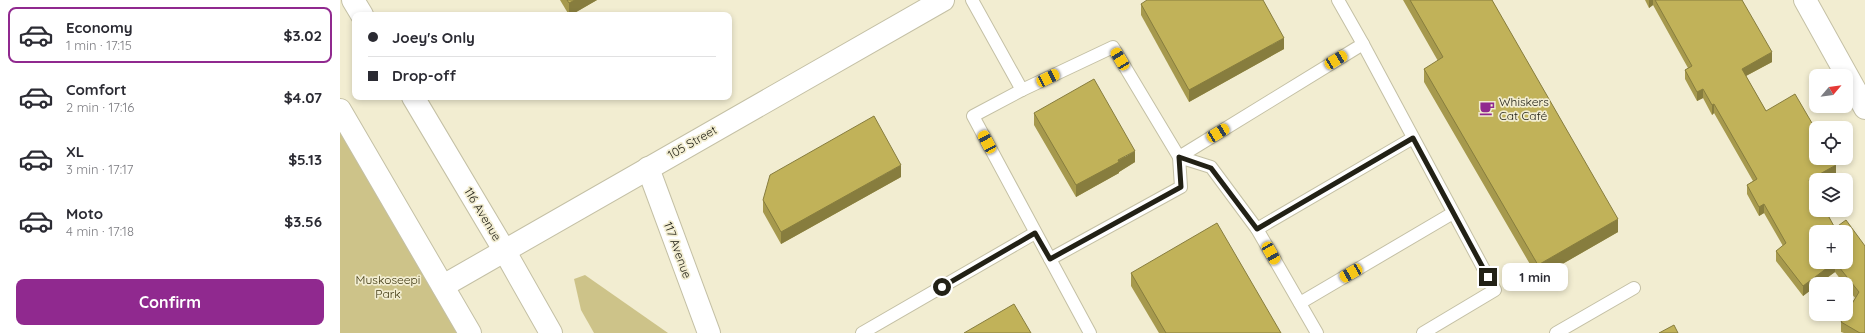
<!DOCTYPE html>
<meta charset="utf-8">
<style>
:root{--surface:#fff;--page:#f2f2f3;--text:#2b2b33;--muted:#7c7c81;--line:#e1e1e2;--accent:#90298f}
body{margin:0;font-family:Quicksand,sans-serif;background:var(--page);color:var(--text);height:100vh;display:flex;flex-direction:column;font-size:15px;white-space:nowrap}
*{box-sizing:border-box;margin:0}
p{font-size:13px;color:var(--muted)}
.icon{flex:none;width:22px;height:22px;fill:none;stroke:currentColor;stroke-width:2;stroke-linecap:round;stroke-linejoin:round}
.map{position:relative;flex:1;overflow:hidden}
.details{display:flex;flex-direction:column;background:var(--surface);width:340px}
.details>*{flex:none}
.guide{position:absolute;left:12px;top:12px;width:380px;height:88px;border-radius:8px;box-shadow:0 2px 6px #0003;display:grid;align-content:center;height:88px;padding:0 16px;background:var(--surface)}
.needle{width:26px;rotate:61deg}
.fabs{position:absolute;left:1469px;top:69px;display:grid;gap:8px}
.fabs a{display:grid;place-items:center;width:44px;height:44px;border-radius:8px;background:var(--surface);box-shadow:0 2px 6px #0003;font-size:20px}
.end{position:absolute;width:18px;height:18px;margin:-9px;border:5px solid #222116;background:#fff;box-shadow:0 0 0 2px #fff}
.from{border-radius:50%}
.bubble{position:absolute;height:28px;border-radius:8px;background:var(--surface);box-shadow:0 2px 6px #0003;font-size:13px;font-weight:700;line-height:28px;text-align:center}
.car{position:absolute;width:12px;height:24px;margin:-12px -6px;border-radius:5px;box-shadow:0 0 3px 1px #0007;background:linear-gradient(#f5c518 24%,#345 0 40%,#f5c518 0 76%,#345 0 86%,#f5c518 0)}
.guide b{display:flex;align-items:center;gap:14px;height:38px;font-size:15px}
.guide b+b{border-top:1px solid var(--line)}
.guide i{width:10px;height:10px;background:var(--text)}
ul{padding:7px 0 0;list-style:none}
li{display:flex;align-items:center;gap:12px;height:56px;margin:0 8px 6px;padding:0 8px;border:2px solid transparent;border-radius:8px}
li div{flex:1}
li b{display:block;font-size:15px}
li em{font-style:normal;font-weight:700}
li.active{border-color:var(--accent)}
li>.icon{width:36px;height:36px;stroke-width:1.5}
.primary-button{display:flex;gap:8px;margin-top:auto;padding:8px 16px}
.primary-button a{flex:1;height:46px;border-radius:8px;background:var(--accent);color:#fff;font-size:16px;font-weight:700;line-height:46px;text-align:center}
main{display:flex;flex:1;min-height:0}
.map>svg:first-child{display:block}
.green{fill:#cdc389}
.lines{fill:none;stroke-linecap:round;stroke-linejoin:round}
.lane-casing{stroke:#c4c0a5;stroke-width:14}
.street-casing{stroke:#c4c0a5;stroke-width:24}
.secondary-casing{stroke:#c4c0a5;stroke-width:24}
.primary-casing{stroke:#c4c0a5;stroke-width:24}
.lane{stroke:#fff;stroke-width:12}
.street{stroke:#fff;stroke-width:22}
.secondary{stroke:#fff;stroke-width:22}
.primary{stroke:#fff;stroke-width:22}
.wall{fill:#a6994d}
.shaded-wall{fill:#877d3e}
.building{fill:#c1b259;stroke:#877d3e;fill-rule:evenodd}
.route{stroke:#222116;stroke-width:5}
.labels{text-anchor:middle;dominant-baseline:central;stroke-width:3.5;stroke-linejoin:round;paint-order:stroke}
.poi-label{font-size:12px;fill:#222116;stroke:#f2edd1;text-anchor:start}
.street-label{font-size:12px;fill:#222116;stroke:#f2edd1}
.park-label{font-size:12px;fill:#3b340d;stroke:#f2edd1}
</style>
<main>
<section class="details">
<ul>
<li class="active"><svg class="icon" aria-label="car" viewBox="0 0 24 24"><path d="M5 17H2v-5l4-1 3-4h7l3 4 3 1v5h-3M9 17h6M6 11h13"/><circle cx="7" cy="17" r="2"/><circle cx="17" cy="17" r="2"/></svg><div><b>Economy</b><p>1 min · 17:15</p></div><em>$3.02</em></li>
<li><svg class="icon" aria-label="car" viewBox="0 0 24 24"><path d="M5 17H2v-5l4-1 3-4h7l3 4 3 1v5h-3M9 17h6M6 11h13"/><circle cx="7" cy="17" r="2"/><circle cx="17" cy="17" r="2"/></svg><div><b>Comfort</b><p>2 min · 17:16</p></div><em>$4.07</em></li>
<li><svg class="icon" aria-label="car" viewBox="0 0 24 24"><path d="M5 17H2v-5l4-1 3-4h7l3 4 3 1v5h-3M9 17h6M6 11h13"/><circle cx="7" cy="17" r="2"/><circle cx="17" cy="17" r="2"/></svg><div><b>XL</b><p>3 min · 17:17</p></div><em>$5.13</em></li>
<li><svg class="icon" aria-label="car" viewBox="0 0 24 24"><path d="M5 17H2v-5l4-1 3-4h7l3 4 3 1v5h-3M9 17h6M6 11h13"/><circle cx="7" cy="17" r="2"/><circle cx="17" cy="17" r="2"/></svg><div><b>Moto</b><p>4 min · 17:18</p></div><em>$3.56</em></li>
</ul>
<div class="primary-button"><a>Confirm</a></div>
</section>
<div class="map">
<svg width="1525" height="333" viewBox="0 0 1525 333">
<rect width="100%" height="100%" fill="#f2edd1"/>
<g class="green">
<polygon points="0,110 128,333 0,333"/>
<polygon points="245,275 328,333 254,333 241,310 234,279"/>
</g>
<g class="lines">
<g class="lane-casing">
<g id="lane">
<polyline points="632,0 682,90 773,47 839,157 1023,44 998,0"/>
<polyline points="1023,44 1155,290 1083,333"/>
<polyline points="682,90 633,116 710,259 841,187 839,157 871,167 917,229 977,333"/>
<polyline points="917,229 1073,138"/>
<polyline points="710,259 750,333"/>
<polyline points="960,303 1113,213"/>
<polyline points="522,333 695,233"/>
<polyline points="1216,333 1294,288"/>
</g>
</g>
<g class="street-casing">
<g id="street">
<polyline points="1465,0 1525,108"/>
<polyline points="308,168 369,333"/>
</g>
</g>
<g class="secondary-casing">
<polyline id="secondary" points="103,286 603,0"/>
</g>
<g class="primary-casing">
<g id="primary">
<polyline points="13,0 22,15"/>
<polyline points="73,97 164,250 211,333"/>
<polyline points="0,110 130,333"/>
</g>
</g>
<use href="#lane" class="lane"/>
<use href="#street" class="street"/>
<use href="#secondary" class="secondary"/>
<use href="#primary" class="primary"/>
</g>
<g class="wall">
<polygon points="220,0 257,0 231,15 229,15"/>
<polygon points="1063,0 1152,0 1278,232 1198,278 1084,82 1084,69 1098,61"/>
<polygon points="1305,0 1402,0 1432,62 1406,76 1426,111 1496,174 1486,180 1476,180 1476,185 1473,187 1495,228 1525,246 1525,333 1504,333 1501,332 1501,322 1515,298 1506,286 1506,284 1504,284 1495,272 1463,296 1436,261 1436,251 1443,246 1424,213 1419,216 1407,194 1407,185 1413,181 1374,113 1372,115 1363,98 1357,101 1345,79 1345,70 1348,68 1313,5 1309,8"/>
<polygon points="801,4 944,49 849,102 801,15"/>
<polygon points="694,113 795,162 779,172 779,173 736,197 694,125"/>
<polygon points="561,177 441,244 423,212 423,200"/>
<polygon points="791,273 941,333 819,333 791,286"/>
</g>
<g class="shaded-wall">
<polygon points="235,0 257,0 231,15 229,15 229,3"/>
<polygon points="1309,0 1313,0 1313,5 1309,8"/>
<polygon points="944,38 944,49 849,102 849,90"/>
<polygon points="1432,52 1432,62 1402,78 1402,69"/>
<polygon points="1363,89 1363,98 1357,101 1357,92"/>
<polygon points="1374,104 1374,113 1372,115 1372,105"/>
<polygon points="795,151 795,162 779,172 779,173 736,197 736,185"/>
<polygon points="561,165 561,177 441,244 441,232"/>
<polygon points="1496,165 1496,174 1486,180 1476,180 1476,185 1469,190 1469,180"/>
<polygon points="1424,204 1424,213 1419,216 1419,207"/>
<polygon points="1278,219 1278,232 1198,278 1198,265"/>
<polygon points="1495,262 1495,272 1478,284 1476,284 1476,286 1463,296 1463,286"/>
</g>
<g class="building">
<polygon points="227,0 235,0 229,3"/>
<polygon points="807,0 923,0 944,38 849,90 801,4"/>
<polygon points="1070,0 1152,0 1278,219 1198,265 1084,69 1103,57"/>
<path d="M 1315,0 L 1402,0 L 1432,52 L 1402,69 L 1426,111 L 1455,94 L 1476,130 L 1476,158 L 1492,158 L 1496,165 L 1469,180 L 1476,193 L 1476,210 L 1485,210 L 1495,228 L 1506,220 L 1525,246 L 1525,333 L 1520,333 L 1501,322 L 1519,292 L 1495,262 L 1463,286 L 1436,251 L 1446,243 L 1424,204 L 1419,207 L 1407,185 L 1417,179 L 1374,104 L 1372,105 L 1363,89 L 1357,92 L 1345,70 L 1352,66 ZM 1476,232 L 1506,232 L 1506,262 L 1476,262 Z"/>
<polygon points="754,79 795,151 778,160 779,162 736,185 694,113"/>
<polygon points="534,116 561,165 441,232 423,200 430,175"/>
<polygon points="877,223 941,333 826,333 791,273"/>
<polygon points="674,304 691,333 624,333"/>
<polygon points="1334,325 1338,333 1319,333"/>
</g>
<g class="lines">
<polyline class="route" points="602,287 695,233 710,259 841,187 839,157 871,168 917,229 1073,138 1148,277"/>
</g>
<defs>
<g id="cafe-bare" transform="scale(1.2)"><path d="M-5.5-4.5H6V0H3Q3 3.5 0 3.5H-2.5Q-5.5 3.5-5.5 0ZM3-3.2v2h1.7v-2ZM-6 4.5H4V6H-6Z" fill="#90298f" stroke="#f2edd1" stroke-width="2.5" paint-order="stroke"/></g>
</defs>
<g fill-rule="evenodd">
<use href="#cafe-bare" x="1147" y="108"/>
</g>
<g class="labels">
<g class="poi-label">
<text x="1159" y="101">Whiskers<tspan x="1159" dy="14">Cat Café</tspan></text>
</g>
<g class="street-label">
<text transform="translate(352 142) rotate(-30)">105 Street</text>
<text transform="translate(143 214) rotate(59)">116 Avenue</text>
<text transform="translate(338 250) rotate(70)">117 Avenue</text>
</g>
<g class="park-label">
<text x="48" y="279">Muskoseepi<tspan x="48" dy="14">Park</tspan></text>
</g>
</g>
</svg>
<div class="fabs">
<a><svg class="needle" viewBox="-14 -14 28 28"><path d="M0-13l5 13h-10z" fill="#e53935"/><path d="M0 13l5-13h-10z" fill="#7c7c81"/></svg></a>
<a><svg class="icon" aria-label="locate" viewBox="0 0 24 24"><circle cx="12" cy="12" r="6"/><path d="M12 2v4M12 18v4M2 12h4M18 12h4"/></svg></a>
<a><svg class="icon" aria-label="layers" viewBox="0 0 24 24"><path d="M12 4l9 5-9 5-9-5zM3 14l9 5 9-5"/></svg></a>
<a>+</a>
<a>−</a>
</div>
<i class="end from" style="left:602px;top:287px"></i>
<i class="end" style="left:1148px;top:277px"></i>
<div class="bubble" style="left:1162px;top:263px;width:66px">1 min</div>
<i class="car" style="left:780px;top:59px;rotate:329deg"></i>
<i class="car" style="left:996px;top:60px;rotate:59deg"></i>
<i class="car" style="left:708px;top:78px;rotate:64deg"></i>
<i class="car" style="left:878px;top:133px;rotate:59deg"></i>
<i class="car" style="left:647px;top:142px;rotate:332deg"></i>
<i class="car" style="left:931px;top:253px;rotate:150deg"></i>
<i class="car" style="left:1011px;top:273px;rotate:240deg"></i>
<div class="guide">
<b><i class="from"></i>Joey's Only</b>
<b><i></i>Drop-off</b>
</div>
</div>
</main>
